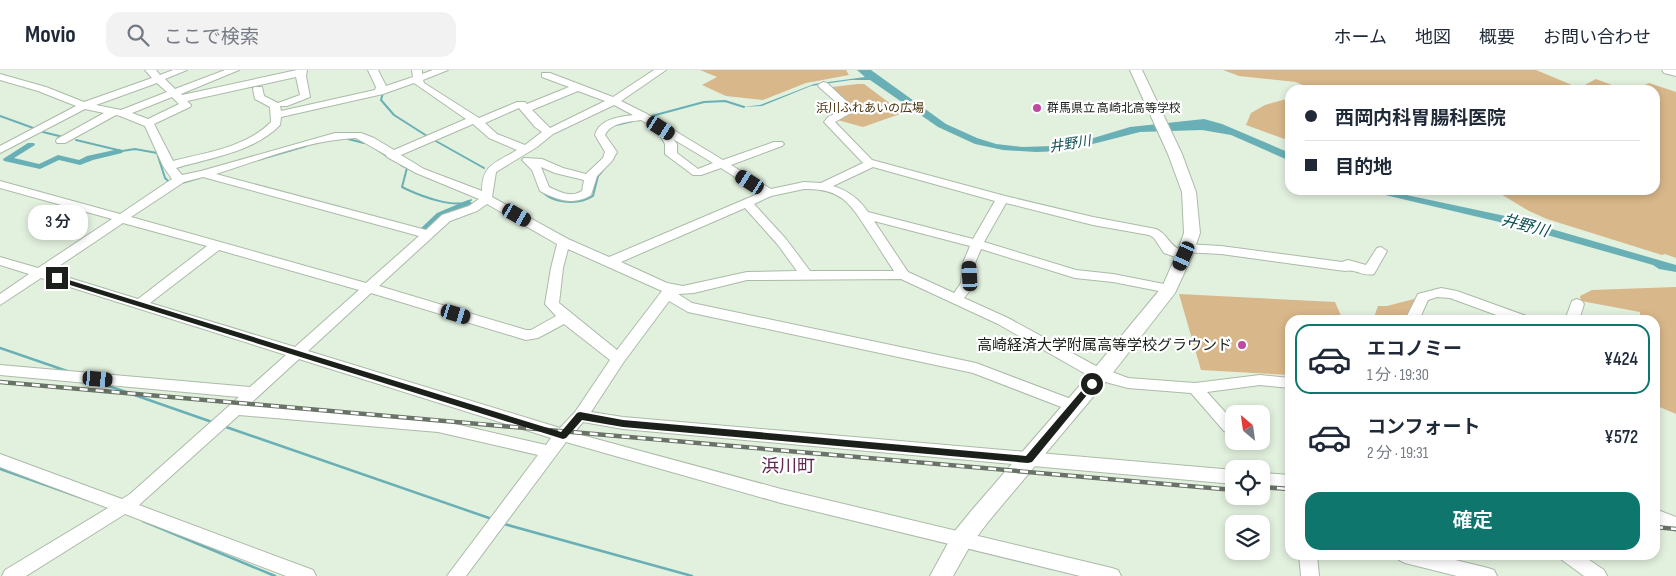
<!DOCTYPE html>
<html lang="ja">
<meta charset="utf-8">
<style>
:root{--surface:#fff;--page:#f2f2f3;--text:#1f2937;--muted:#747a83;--line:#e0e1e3;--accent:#0f766e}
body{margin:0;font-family:"Sofia Sans Condensed","Noto Sans JP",sans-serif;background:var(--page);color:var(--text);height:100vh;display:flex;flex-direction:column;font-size:19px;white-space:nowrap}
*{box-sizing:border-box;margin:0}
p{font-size:16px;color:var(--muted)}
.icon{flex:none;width:28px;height:28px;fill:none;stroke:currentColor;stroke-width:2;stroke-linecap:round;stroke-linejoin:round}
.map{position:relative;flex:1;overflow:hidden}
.panel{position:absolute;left:1285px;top:245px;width:375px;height:245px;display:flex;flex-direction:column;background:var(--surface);border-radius:15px;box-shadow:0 2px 8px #0003}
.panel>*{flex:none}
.guide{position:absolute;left:1285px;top:15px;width:375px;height:110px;border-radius:15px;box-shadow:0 2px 8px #0003;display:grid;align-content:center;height:110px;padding:0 20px;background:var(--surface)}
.needle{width:32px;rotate:331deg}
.controls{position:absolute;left:1225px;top:335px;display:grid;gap:10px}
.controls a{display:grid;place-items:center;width:45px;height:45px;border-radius:10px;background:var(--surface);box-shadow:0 2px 8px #0003;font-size:25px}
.end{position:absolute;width:22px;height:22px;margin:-11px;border:6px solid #1b201a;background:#fff;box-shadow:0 0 0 2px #fff}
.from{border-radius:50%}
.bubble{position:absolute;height:35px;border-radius:15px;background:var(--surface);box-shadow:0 2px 8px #0003;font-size:16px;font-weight:600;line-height:35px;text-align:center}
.car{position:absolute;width:15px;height:30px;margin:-15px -8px;border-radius:6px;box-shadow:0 0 4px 1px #0007;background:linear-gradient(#222 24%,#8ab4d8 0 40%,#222 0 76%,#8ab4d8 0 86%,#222 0)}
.guide b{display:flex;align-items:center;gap:18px;height:48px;font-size:19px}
.guide b+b{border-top:1px solid var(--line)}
.guide i{width:12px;height:12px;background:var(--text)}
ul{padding:9px 0 0;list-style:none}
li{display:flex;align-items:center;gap:15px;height:70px;margin:0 10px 8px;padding:0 10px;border:2px solid transparent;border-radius:15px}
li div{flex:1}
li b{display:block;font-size:19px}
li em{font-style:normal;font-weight:600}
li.on{border-color:var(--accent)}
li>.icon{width:45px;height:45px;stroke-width:1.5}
.primary-button{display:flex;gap:10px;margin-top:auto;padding:10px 20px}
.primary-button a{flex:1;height:58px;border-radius:15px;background:var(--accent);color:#fff;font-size:20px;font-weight:600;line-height:58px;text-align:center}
header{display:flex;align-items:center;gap:30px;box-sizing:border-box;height:70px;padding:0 25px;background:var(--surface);border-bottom:1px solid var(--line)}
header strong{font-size:24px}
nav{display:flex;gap:28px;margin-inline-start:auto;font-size:18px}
.search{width:350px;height:45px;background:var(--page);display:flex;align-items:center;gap:12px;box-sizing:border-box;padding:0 18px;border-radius:15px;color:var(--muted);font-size:19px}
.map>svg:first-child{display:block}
.green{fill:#d8b78a}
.water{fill:#69b0b6}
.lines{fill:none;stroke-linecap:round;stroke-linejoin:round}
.stream-far1{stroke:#69b0b6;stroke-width:2}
.stream{stroke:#69b0b6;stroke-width:2.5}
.canal{fill:#69b0b6;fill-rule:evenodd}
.minor-casing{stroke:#acbaa9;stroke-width:2}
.major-casing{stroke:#acbaa9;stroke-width:2}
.minor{fill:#fff;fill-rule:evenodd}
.major{fill:#fff;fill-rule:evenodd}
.rail-casing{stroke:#697267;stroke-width:4.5}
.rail{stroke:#fff;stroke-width:2.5;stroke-dasharray:8;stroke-linecap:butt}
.wall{fill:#a2a172}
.route{fill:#1b201a}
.poi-dot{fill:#bf49a0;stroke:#fff;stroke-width:2}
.labels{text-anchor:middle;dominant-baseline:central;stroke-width:4.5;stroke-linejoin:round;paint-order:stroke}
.far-park-label{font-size:12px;fill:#48310b;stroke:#fff}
.far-poi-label{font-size:12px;fill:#1b201a;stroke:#fff;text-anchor:start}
.far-water-label{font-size:14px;font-style:italic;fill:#0d4e53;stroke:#fff}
.poi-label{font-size:15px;fill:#1b201a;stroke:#fff;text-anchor:end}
.water-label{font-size:16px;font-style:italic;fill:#0d4e53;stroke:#fff}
.quarter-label{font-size:18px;fill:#602750;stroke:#fff}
</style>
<header>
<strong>Movio</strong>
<div class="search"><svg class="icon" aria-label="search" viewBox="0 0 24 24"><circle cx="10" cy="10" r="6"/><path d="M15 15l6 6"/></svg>ここで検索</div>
<nav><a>ホーム</a><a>地図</a><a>概要</a><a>お問い合わせ</a></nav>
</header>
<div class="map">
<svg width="1676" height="506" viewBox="0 0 1676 506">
<rect width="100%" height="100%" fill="#e2f0de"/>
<g class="green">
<polygon points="700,0 846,0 849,5 806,13 763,30 726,26 702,15 717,7"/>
<polygon points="1223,0 1536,0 1579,18 1596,9 1625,20 1313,20 1296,12 1239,6"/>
<polygon points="1649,13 1676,22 1676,188 1665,184 1662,185 1547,149 1529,141 1494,120 1655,120 1655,20 1633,20"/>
<polygon points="858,14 864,14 903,43 863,57 834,49 855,41 832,20 832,17"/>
<polygon points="1290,28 1290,71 1246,55 1251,43 1265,35"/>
<polygon points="1676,217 1676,344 1655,335 1655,250 1640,250 1640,242 1581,231 1580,226 1592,220"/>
<polygon points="1179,224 1335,232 1343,250 1290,250 1290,305 1201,300"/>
<polygon points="1418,228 1408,250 1373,250 1378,236 1387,236"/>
</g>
<g class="water">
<polygon points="857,0 871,0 946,54 977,68 996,74 1022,77 1054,76 1080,72 1130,57 1204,49 1222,54 1290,83 1290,91 1231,65 1202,60 1140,62 1065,81 1036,82 1003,80 975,74 938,57 870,10 851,10 811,16 762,36 741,37 760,35 814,14 865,7"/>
<polygon points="1364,120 1383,120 1510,147 1676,195 1676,202 1659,199 1653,195 1512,155"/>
</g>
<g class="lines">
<g class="stream-far1">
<polyline points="383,23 381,30 394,45 427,66"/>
<polyline points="0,46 36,59"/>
<polyline points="648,47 704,32 725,31 744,37"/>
<polyline points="616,55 633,51"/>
<polyline points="43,62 63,67"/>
<polyline points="348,69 364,73"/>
<polyline points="76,70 122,81 135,79 157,83 165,108 169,112"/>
<polyline points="434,70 484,98"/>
<polyline points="376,79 388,87"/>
<polyline points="258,90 306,76"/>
<path d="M 401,95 L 407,98 L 402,117 L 406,119 C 421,126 457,140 471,130"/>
<polyline points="182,113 199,108"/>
<path d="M 538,115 C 547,134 577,136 593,126 L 598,106 L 604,99"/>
</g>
<g class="stream">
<polyline points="0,278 67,301"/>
<polyline points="103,314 212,352"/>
<polyline points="226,357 492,449"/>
<polyline points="0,399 88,430"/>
<polyline points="143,451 275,506"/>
<polyline points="504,454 692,506"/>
</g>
<g class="canal">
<polygon points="28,73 34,73 35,75 14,88 39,94 58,85 79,90 87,86 119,79 123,81 122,83 93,90 80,95 59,90 40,99 4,91 3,89"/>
<polygon points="468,130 472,133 471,135 443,147 426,162 420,162 419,160 437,143"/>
</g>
<g class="minor-casing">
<g id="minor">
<path d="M 145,0 L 156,0 L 160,5 L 173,0 L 187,0 L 165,9 L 175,19 L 225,0 L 239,0 L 181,24 L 182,25 L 297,0 L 307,0 L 306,6 L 310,27 L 287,36 L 280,36 L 281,41 L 375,20 L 376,17 L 368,0 L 378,0 L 386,16 L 413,7 L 412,0 L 422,0 L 422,4 L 433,0 L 448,0 L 423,10 L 424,13 L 479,48 L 517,32 L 525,32 L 527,34 L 569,17 L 542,7 L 542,3 L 550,3 L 613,27 L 654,0 L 666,0 L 621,31 L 647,44 L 723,90 L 774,72 L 782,72 L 784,74 L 782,76 L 731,95 L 771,119 L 804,112 L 821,113 L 863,93 L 824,52 L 828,47 L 844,39 L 819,17 L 818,15 L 823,12 L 827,13 L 856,40 L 835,52 L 872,90 L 1005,126 L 1093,147 L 1156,159 C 1169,165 1168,175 1181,180 L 1180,178 L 1182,175 L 1186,174 L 1221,176 L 1342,192 L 1348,190 L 1366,195 L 1377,178 L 1381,177 L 1387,181 L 1374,204 C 1363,207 1355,198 1345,201 L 1221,184 L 1184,182 L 1190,186 L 1184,190 L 1164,183 L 1154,168 L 1149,165 L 1093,155 L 1006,133 L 984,172 L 1076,200 L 1113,204 L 1169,215 L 1174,216 L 1176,219 L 1174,222 L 1169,223 L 1113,212 L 1075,208 L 981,179 L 975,193 L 975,214 L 964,228 L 1008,248 L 1094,295 L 1128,308 L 1195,313 L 1260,305 L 1290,308 L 1290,318 L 1260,315 L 1207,322 L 1234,352 L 1234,361 L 1229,363 L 1224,361 L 1191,323 L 1128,318 L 1109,313 L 1084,303 L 998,254 L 901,209 L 747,210 L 694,223 L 678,224 L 692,233 L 976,293 L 1079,332 L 1082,336 L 1079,340 L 1074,342 L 1069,340 L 973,303 L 688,242 L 669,231 L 623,293 L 591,342 L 623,347 L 1234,400 L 1234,414 L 623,359 L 583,352 L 574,363 L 781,419 L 1112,498 L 1118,500 L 1121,506 L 1080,506 L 781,433 L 566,372 L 466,506 L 447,506 L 538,385 L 438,362 L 239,345 L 139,435 L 313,500 L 316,506 L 286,506 L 125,444 L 26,506 L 2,506 L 5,500 L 108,438 L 0,397 L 0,384 L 122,429 L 130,424 L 239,327 L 0,305 L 0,295 L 250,317 L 286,285 L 41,208 L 0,235 L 0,224 L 29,204 L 0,195 L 0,187 L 38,198 L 112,149 L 0,118 L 0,111 L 120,144 L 172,109 L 163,96 L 145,56 L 120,46 L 116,45 L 65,73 L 57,73 L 56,71 L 57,69 L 104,43 L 85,39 L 0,83 L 0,76 L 76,36 L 38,21 L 0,10 L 0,4 L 46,17 L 84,32 L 152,8 ZM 296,7 L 300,25 L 278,33 L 264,26 L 262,17 L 254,17 L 253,19 L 255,29 L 270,37 L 271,52 C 247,77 205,83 173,91 L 154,54 L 190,37 L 191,35 L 187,31 ZM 157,13 L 167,22 L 121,40 L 96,35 ZM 414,13 L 466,49 L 394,80 L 374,68 L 361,63 L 335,63 L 201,101 L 182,105 L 176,98 C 210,88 254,82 280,55 L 281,47 L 383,24 ZM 578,21 L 605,31 L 550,58 L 532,40 ZM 172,27 L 179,34 L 148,49 L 132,43 ZM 614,35 L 633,45 C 619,47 599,49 595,65 L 605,82 L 603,88 L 586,104 L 563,98 L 542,89 L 524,88 L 522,90 L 532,100 L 540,121 C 557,130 574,136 591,125 L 597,106 L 612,91 L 617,82 L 605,65 C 611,52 629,52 641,50 L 665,64 L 661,67 L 665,74 L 665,84 L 693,105 L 701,105 L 721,98 L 760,123 L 609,187 L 568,169 L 492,127 L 496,102 L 537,77 L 553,64 ZM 519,38 L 535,57 L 542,62 L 525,75 L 497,64 L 485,53 ZM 473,54 L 489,68 L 517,80 C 496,93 482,94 482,121 L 424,99 L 401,85 ZM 356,68 L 386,85 L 387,87 L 416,103 L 479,129 L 469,136 L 442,145 L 426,160 L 216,104 C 261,90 308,70 356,68 ZM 673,69 L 713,93 L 698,99 L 677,83 L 677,74 ZM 541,97 L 555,103 L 584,110 L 582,121 C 570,128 560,122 549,117 ZM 873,97 L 995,131 L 973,169 L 868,142 C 859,129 849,121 833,116 ZM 203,107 L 419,166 L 366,213 L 131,147 L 184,112 ZM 804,119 C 841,118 850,133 868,161 C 877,174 885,188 894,201 L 810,201 L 786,169 L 754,134 L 771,126 ZM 487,134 L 557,174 L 551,198 L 545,234 L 556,246 L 531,260 L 526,260 L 379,216 L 450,151 L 477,141 ZM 745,138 L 778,175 L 797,201 L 747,202 L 683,216 L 667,213 L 621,192 ZM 874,151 L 970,176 L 963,193 L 961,213 L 954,223 L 908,202 ZM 123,153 L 207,176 L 138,229 L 50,202 ZM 568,179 L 662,221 L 617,280 L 559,233 L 563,198 ZM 219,180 L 359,220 L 295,277 L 150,233 ZM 371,223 L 526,270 L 538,268 L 564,254 L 610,290 L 575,342 L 560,358 L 308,281 ZM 299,289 L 551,368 L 546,375 L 438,350 L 250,334 Z"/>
<polygon points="1441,218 1457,221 1529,247 1531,250 1510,250 1450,228 1437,227 1428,230 1419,250 1405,250 1418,224"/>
<polygon points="1577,229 1582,231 1584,234 1579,250 1565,250 1572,231"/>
<polygon points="1261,403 1290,405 1290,419 1261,417"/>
<polygon points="1655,439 1676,447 1676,461 1655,453"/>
<polygon points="1299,485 1317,485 1319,506 1301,506"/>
<polygon points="1396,485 1435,485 1488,498 1494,500 1497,506 1457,506 1405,493 1399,490"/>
<polygon points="1559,485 1582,485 1604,500 1607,506 1584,506 1562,490"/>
</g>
</g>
<g class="major-casing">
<g id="major">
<polygon points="1130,0 1142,0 1182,84 1196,122 1200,163 1192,186 1175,223 1108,309 988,452 970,476 953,506 930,506 954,462 972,440 1094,299 1162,217 1176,186 1184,163 1182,122 1168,84"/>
<polygon points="1662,0 1676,0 1676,6 1664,3"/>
</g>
</g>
<use href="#minor" class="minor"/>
<use href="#major" class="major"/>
<g class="rail-casing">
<g id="rail">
<polyline points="0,312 1234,420"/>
<polyline points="1261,417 1290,419"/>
<polyline points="1655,457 1676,459"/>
</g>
</g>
<use href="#rail" class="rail"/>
</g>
<polygon class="wall" points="1546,120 1556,120 1552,123"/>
<polygon class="route" points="54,207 59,207 561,362 577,343 580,342 623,350 1026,386 1089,312 1092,311 1096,314 1032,392 1028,393 623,357 582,350 566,368 563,369 54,210"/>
<g class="poi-dot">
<circle cx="1037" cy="38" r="5"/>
<circle cx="1242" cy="275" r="5"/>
</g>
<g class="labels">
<g class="far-park-label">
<text x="870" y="38">浜川ふれあいの広場</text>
</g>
<g class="far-poi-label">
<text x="1047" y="38">群馬県立 高崎北高等学校</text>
</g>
<g class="far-water-label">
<text transform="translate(1070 74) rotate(-9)">井野川</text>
</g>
<g class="poi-label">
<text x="1232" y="275">高崎経済大学附属高等学校グラウンド</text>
</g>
<g class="water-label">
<text transform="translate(1525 156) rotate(15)">井野川</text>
</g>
<g class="quarter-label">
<text x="788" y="396">浜川町</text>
</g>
</g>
</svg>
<div class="controls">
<a><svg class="needle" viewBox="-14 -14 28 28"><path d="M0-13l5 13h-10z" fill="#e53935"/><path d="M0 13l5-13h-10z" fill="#747a83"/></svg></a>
<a><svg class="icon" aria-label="locate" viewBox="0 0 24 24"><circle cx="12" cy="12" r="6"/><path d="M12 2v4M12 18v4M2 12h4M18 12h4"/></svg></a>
<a><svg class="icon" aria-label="layers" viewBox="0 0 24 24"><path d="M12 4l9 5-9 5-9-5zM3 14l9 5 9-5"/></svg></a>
</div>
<i class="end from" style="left:1092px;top:314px"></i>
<i class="end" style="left:57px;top:208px"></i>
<div class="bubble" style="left:28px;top:135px;width:60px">3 分</div>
<i class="car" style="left:661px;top:58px;rotate:122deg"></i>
<i class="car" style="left:750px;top:112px;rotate:302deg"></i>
<i class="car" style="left:517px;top:145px;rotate:120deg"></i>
<i class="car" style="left:1184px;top:186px;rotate:204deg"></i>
<i class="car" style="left:970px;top:206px;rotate:357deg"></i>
<i class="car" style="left:456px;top:244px;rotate:107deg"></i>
<i class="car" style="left:98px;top:309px;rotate:95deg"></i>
<div class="guide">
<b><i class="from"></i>西岡内科胃腸科医院</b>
<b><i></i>目的地</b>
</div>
<section class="panel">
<ul>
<li class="on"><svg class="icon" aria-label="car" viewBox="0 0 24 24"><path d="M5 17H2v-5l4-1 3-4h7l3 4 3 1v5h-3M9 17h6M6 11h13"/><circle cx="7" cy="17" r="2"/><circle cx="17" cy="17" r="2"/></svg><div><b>エコノミー</b><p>1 分 · 19:30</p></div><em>¥424</em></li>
<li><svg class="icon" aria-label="car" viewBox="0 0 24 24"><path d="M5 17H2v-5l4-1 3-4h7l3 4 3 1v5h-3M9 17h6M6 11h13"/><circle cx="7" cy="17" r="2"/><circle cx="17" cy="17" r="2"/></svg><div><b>コンフォート</b><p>2 分 · 19:31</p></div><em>¥572</em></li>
</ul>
<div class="primary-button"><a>確定</a></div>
</section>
</div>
